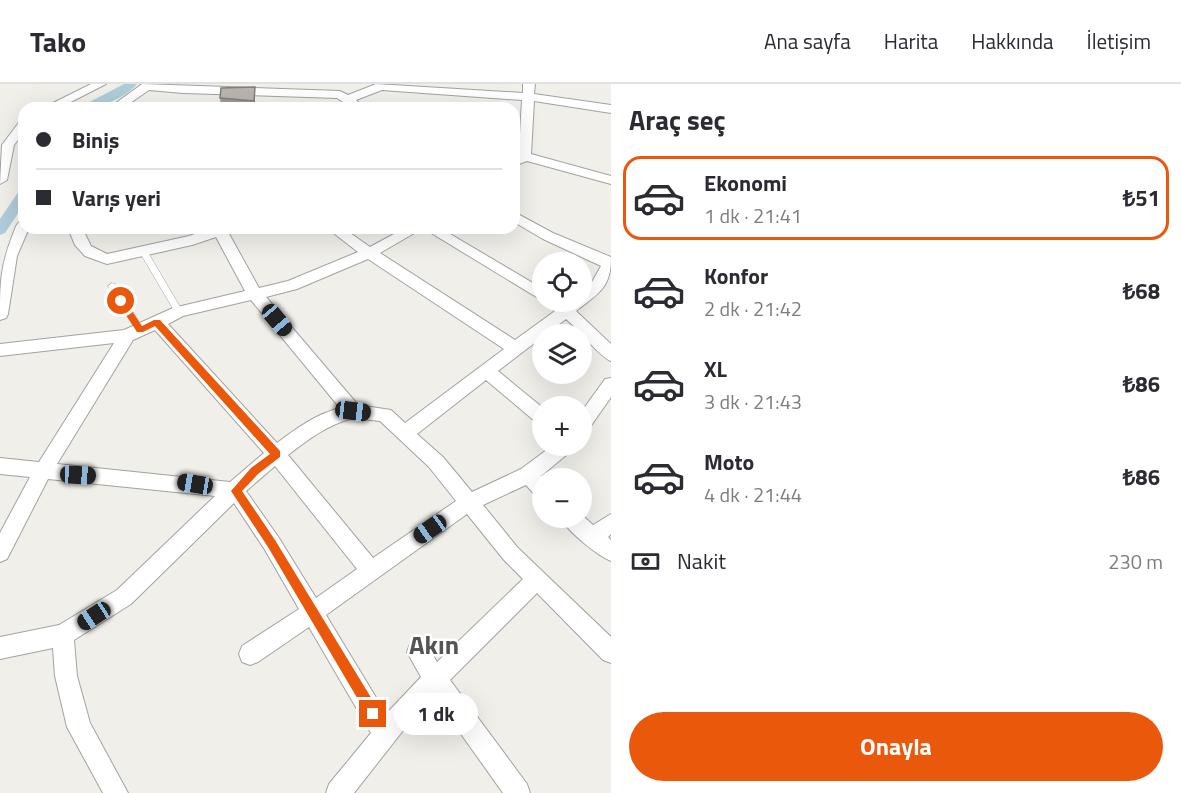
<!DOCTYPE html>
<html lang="tr">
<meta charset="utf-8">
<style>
:root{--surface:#fff;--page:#f2f2f3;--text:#2b2b33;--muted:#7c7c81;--line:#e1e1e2;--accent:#ea580c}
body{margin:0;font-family:"Titillium Web",sans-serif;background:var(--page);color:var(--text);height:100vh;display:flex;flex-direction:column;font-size:22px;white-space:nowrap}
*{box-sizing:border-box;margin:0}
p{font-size:20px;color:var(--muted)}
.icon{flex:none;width:33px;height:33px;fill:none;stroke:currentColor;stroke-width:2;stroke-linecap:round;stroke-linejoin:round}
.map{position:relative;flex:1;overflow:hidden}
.side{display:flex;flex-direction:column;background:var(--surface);width:570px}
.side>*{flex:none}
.top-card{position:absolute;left:18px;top:18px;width:502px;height:132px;border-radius:18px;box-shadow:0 6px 24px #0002;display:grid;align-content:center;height:132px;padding:0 18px;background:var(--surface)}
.controls{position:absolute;left:532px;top:168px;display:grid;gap:12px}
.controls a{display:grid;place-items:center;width:60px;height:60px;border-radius:50%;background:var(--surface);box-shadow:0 6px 24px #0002;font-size:30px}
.end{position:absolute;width:27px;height:27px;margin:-14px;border:8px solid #ea580c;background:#fff;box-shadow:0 0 0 3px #fff}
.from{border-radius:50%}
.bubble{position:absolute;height:42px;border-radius:21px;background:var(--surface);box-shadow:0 6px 24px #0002;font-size:20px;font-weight:700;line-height:42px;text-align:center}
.car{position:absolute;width:18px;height:36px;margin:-18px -9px;border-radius:8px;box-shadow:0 0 4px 2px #0007;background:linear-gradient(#222 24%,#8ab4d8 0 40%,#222 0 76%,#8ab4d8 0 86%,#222 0)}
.top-card b{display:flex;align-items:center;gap:21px;height:57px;font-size:22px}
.top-card b+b{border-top:2px solid var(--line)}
.top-card i{width:15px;height:15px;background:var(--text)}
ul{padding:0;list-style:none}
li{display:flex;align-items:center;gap:18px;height:84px;margin:0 12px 9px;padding:0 6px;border:3px solid transparent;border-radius:18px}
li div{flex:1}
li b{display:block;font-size:22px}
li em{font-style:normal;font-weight:700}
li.current{border-color:var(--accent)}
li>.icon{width:54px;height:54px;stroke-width:1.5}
h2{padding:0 18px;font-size:27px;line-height:72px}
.pay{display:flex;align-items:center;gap:15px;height:66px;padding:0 18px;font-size:22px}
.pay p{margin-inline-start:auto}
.cta{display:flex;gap:12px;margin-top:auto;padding:12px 18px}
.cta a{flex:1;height:69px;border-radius:36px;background:var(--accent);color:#fff;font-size:24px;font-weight:700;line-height:69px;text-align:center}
header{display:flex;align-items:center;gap:36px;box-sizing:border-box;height:84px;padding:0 30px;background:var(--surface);border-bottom:2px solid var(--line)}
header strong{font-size:28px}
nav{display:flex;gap:33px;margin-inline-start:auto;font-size:21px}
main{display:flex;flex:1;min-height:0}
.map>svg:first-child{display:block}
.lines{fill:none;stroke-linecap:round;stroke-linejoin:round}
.canal{fill:#aeccd9;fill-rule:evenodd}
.service-casing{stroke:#a2a2a2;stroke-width:1}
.minor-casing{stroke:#a2a2a2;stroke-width:2}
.service{fill:#fff;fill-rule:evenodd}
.minor{fill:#fff;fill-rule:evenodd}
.wall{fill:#a09b96}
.building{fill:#bab4af;stroke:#827e7a;stroke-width:1.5}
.route{fill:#ea580c}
.labels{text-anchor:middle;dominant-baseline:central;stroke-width:5;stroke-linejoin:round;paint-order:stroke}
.near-district-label{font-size:26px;font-weight:bold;fill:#545454;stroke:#fff}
</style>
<header>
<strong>Tako</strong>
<nav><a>Ana sayfa</a><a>Harita</a><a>Hakkında</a><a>İletişim</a></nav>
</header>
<main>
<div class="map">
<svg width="611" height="709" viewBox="0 0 611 709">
<rect width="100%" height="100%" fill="#f0efe9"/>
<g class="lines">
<g class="canal">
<path d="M 124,0 L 137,0 C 123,16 98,24 78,24 Z"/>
<polygon points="24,106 24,120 5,149 0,151 0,135 19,107"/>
</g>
<g class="service-casing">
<g id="service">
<polygon points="140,165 146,165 183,228 182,230 176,230 139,167"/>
<polygon points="112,199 115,200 143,244 144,246 143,248 137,248 108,202"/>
</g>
</g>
<g class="minor-casing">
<g id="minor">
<polygon points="91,0 106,0 59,24 43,24"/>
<polygon points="142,0 340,7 348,11 376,0 523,9 523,0 535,0 534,10 611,21 611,29 534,17 531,70 611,92 611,100 527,77 514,82 514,65 519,66 522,16 382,6 356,16 364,24 352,24 337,14 183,9 149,6 123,24 109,24"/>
<polygon points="24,36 24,48 14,61 7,96 0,100 2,61 20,37"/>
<path d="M 514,128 L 553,149 L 611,173 C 611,204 599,209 576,227 L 611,260 L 611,277 C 601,274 577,244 566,235 L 498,287 L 543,324 L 543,341 L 537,339 L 486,296 L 417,350 L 443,373 L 472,408 L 521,385 L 552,362 L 574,362 L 571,367 L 541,392 L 544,394 L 543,414 L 536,412 L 526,401 L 483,421 L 518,464 L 611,553 L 611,579 L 603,576 L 537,509 L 450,596 L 527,700 L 530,709 L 503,709 L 434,612 L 416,630 L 354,709 L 326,709 L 329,700 L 371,649 L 309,543 L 258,578 L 250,581 L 242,578 L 239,570 L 242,562 L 299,525 L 265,466 L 234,419 L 131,520 L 74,556 L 77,592 L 90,639 L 128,709 L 103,709 L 67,643 L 55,592 L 53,564 L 0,575 L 0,553 L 59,541 L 117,506 L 215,412 L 48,395 L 7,475 L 0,478 L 0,449 L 30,393 L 0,390 L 0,374 L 39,378 L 114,259 L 0,272 L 0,260 L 124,246 L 173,224 L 245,207 L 216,153 L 192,161 L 107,180 L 85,172 L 75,161 L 68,144 L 82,144 L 91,162 L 107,170 L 189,152 L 212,144 L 234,144 L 228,148 L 259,204 L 288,197 L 358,168 L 327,144 L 343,144 L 370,163 L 405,144 L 440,144 L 543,205 L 543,217 L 423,144 L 380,169 L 515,256 L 555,227 L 547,222 L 545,218 L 582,218 L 582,206 L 592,198 L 601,182 L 543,155 L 514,138 ZM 368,175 L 504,265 L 405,339 L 391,326 L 358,321 L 266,213 L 297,205 ZM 251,216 L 340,324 C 316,330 297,344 277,359 L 168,240 L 183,232 ZM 155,246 L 264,369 L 230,398 L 57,380 L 133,256 ZM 353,334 L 380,337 L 429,383 L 456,417 L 373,474 L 288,371 C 309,355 327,341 353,334 ZM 275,382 L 357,485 L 316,514 L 279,454 L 246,407 ZM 467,430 L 504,476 L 523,495 L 437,578 L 426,560 L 418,557 L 410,560 L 407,568 L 421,593 L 386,630 L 326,531 Z"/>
<path d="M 24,136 L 24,144 L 29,144 L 17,172 L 8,230 L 6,234 L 0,236 C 0,200 0,183 13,150 C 16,143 16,138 24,136 Z"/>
<polygon points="611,294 611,313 588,346 582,348 582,327 605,295"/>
<path d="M 611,430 L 611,450 L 608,453 L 611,456 L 611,477 C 598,472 567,447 561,434 L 582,434 L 582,431 L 593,441 Z"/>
</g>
</g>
<use href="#service" class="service"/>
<use href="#minor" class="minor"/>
</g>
<polygon class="wall" points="255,3 255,24 221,24 220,14"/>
<polygon class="building" points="255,3 254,17 220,14 221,4"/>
<polygon class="route" points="118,215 124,215 142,242 154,236 160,236 280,367 280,373 258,390 242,407 275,456 378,625 380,630 378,634 373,636 369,634 268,463 231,407 251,384 270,370 155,242 143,248 137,248 117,217"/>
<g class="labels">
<g class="near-district-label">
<text x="434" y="560">Akın</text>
</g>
</g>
</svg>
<div class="controls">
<a><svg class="icon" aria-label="locate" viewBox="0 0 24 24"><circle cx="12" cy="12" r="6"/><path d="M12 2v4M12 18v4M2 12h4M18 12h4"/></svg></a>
<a><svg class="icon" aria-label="layers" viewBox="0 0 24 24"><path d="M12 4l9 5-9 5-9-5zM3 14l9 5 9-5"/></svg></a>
<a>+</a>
<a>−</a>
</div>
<i class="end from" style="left:121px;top:217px"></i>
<i class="end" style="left:373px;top:630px"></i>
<div class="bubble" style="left:394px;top:609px;width:84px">1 dk</div>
<i class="car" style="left:277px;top:236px;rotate:140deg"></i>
<i class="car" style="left:353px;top:327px;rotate:97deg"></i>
<i class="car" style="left:78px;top:391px;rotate:93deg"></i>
<i class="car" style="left:195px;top:400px;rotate:279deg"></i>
<i class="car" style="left:430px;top:445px;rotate:235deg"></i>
<i class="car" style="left:94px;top:532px;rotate:237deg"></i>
<div class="top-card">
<b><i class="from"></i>Biniş</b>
<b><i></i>Varış yeri</b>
</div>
</div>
<section class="side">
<h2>Araç seç</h2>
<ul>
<li class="current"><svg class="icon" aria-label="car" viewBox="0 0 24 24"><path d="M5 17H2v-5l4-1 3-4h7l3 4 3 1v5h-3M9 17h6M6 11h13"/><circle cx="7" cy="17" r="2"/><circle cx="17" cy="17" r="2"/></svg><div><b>Ekonomi</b><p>1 dk · 21:41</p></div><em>₺51</em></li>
<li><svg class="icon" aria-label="car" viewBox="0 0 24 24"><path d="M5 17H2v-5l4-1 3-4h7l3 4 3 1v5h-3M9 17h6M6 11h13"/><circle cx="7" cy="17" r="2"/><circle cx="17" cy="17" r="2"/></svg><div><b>Konfor</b><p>2 dk · 21:42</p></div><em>₺68</em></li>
<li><svg class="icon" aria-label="car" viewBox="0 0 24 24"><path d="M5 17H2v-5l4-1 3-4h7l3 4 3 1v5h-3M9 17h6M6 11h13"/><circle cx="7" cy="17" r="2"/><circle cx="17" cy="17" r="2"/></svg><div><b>XL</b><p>3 dk · 21:43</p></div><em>₺86</em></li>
<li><svg class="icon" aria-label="car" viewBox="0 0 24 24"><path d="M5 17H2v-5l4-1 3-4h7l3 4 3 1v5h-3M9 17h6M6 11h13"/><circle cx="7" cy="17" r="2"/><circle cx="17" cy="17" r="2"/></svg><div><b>Moto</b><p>4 dk · 21:44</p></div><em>₺86</em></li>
</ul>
<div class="pay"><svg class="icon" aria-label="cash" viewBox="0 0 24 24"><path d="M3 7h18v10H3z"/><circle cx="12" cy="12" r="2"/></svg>Nakit<p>230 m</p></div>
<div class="cta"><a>Onayla</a></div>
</section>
</main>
